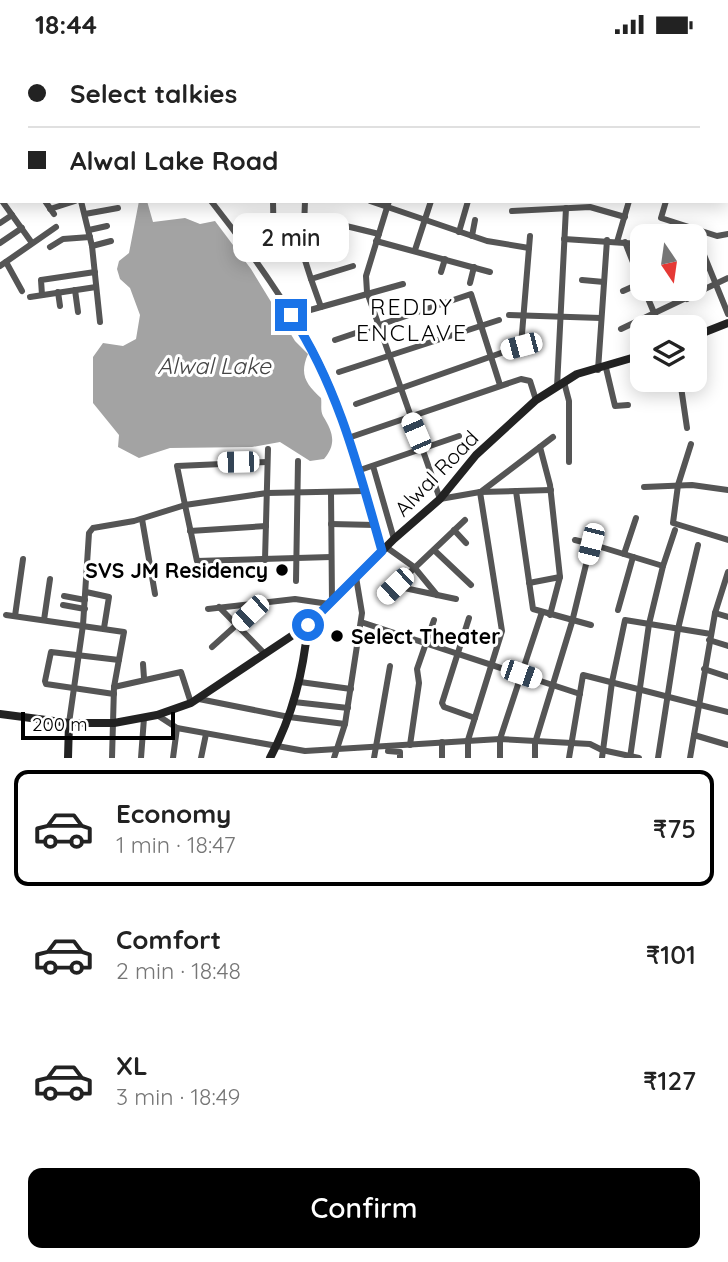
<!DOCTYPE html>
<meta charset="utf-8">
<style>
:root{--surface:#fff;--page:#f6f6f6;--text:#222;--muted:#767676;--line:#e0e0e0;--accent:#000}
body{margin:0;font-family:Quicksand,sans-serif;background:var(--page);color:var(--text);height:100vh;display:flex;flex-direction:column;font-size:26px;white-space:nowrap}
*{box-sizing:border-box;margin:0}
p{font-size:23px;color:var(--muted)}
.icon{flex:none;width:38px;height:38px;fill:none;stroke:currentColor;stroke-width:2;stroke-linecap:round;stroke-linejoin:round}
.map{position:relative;height:709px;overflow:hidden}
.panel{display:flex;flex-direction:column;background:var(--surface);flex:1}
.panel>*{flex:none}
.top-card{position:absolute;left:0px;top:0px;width:728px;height:154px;box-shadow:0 4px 18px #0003;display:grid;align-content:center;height:154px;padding:0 28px;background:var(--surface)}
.needle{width:46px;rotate:167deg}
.buttons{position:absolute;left:630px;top:175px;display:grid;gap:14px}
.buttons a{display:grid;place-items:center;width:77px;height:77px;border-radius:14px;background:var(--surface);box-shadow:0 4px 18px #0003;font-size:35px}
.scale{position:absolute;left:21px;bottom:18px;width:154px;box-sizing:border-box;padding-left:7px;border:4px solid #000;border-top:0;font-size:19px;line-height:24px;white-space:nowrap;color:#000;-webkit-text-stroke:5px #fff;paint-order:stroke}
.end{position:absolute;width:32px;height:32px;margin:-16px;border:9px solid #1a73e8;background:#fff;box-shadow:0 0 0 4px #fff}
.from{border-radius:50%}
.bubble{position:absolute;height:49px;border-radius:14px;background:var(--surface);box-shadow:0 4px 18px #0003;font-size:23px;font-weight:600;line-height:49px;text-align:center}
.car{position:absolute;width:21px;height:42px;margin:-21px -10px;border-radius:9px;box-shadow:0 0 5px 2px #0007;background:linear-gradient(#fff 24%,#345 0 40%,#fff 0 76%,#345 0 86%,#fff 0)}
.top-card b{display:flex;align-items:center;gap:24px;height:66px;font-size:26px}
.top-card b+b{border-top:2px solid var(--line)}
.top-card i{width:18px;height:18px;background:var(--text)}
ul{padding:12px 0 0;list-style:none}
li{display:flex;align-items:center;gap:21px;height:116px;margin:0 14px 10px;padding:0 14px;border:4px solid transparent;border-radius:14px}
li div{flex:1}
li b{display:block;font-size:26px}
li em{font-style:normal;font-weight:600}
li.current{border-color:var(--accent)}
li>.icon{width:63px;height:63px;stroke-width:1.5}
.action{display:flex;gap:14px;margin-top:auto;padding:14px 28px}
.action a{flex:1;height:80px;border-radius:14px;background:var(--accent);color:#fff;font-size:28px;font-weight:600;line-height:80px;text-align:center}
.status{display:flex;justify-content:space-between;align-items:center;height:49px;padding:0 35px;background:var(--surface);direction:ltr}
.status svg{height:19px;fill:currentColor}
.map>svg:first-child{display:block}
.water{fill:#a3a3a3}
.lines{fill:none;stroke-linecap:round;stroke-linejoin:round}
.street{stroke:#555;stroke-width:6}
.secondary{stroke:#222;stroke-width:8}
.route{stroke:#1a73e8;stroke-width:9}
.poi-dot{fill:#000;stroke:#fff;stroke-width:2.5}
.labels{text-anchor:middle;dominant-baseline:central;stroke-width:6;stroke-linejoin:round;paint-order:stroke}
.street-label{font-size:21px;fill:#000;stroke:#fff}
.poi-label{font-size:21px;font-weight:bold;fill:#000;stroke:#fff;text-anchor:end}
.neighbourhood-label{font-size:23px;letter-spacing:2px;fill:#000;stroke:#fff}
.water-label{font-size:23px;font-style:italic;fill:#444;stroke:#fff}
</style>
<div class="status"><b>18:44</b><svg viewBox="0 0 49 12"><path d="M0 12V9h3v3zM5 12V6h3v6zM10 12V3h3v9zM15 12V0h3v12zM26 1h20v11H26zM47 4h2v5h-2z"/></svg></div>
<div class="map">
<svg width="728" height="709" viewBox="0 0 728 709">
<rect width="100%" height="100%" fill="#fff"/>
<path class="water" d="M 139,152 L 147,152 L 153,173 L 185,169 L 200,175 L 215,172 L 251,220 L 295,292 L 308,305 C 299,326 306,335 321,349 C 322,355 320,361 323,367 C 333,383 337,395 324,410 L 310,412 L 280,393 L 252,398 L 170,399 L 139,409 L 118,398 L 119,386 L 93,354 L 93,308 L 103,294 L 123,297 L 136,290 L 140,266 L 130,239 L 120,230 L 117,220 L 119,212 L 129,204 Z"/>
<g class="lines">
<g class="street">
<polyline points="47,0 47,2"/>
<polyline points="66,0 68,2"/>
<polyline points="405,0 413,2"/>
<polyline points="709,0 709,2"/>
<polyline points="170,2 170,0"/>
<polyline points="304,2 315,0"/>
<polyline points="434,2 434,0"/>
<polyline points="501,2 502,0"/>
<polyline points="586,2 586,0"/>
<polyline points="0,42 2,42"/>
<polyline points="0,47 2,49"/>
<polyline points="0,73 2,75"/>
<polyline points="0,90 2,89"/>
<polyline points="0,96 2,98"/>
<polyline points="2,152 32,194"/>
<polyline points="45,152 54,165"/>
<polyline points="81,152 92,197 100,273"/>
<path d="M 211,152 C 245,195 278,242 306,289 C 343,352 362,433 382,502"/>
<polyline points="273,152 274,206 303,205 311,230"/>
<polyline points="370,152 487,192 529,199"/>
<polyline points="389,152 366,227 367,243 440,450 480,443 551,441"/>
<polyline points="666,152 661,169 717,187 728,185"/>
<polyline points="50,160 75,152"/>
<polyline points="512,162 590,158 625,168"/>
<polyline points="85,165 118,159"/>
<polyline points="0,174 12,166"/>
<polyline points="274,177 342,176 379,185"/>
<polyline points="89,181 107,177"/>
<polyline points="459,183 468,152"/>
<polyline points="472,187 475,171"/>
<polyline points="564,190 640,195"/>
<polyline points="376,192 490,223"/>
<polyline points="617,193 629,152"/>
<polyline points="625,193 634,216"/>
<polyline points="0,194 22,179"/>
<polyline points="92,197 111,192"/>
<polyline points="50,198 63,190 90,188"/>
<polyline points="415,201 431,152"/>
<polyline points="303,205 305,152"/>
<polyline points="704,206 728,265"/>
<polyline points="642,210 634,216 642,236"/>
<polyline points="305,211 332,204"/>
<polyline points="6,213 22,242"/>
<polyline points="0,217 56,178"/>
<polyline points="441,223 445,210"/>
<polyline points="582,231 604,233"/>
<polyline points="470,234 474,218"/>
<polyline points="644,240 660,278"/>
<polyline points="682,240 687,250"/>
<polyline points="75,241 78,263"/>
<polyline points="623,242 641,234"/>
<polyline points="58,243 60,257"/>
<polyline points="42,246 41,231 95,223"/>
<polyline points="30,248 96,238"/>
<polyline points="321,258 311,230 353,217"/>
<polyline points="303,263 403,235"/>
<polyline points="509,266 601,269"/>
<polyline points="621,280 728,229"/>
<polyline points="335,291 471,245 500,336"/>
<polyline points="606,319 615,357 628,356"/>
<polyline points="598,321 607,191"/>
<polyline points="339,323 499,271"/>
<polyline points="680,331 687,379"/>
<polyline points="564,333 569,352 569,413"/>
<polyline points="557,338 566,159"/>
<polyline points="356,355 521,297 530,187"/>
<polyline points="348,389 521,330 530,332 536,351"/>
<polyline points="691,395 678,436 673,474 728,491"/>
<polyline points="540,398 550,436 560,528 550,566"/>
<polyline points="267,413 177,417 185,456 267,444 366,442"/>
<polyline points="373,417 394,490"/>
<polyline points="360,421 459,387"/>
<polyline points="644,438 692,436 728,441"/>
<polyline points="482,442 553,388"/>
<polyline points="516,442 533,560 591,576"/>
<polyline points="331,443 332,552"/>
<polyline points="142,470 155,545"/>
<polyline points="331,475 375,476"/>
<polyline points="454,481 466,494"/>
<polyline points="190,482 266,477"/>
<polyline points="575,491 591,495"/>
<polyline points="386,498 414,518 437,546"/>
<polyline points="434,501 471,536"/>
<polyline points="624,505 636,469"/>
<polyline points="265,511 268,400"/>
<polyline points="296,532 298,412"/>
<polyline points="529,534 560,528"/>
<polyline points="395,537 456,550"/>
<polyline points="86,543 109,548 104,579"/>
<polyline points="64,547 85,551"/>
<polyline points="385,547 465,471"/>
<polyline points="63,556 85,560"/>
<polyline points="219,558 264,604"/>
<polyline points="208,560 295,550 329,555"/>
<polyline points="618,561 633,508"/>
<polyline points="715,564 728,568"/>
<polyline points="6,566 124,583 114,638 112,709"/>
<polyline points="15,567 23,510"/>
<polyline points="469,569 442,654 444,658 475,669"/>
<polyline points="44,571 50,530"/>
<polyline points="361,573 580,645"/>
<polyline points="709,591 728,597"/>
<polyline points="212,598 262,553"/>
<polyline points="143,615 144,629"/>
<polyline points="704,620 728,628"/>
<polyline points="300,633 351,640"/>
<polyline points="114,638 181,623 191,654"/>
<polyline points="114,645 46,635 45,632 51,603 119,611"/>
<polyline points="199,650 289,668 345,675"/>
<polyline points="294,653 348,659"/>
<polyline points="157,666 177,679 305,702 500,690 590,695 602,701 639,709"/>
<polyline points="69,674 83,576 89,484 93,479 134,472 185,456 197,512 331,508"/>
<polyline points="694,686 728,696"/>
<polyline points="410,696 419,634 417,620 434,571"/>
<polyline points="388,702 400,703 400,709"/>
<polyline points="141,709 144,669"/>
<polyline points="173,709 177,679"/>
<polyline points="201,709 206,685"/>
<polyline points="334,709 345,675 362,564 356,528"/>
<polyline points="374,709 390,617"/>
<polyline points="442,709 442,693"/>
<polyline points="468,709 468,691 502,582 480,443"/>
<polyline points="500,709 500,690 542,563"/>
<polyline points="535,709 535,694 572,573 591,495 663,517 675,481"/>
<polyline points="569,709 583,626 728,663"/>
<polyline points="602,709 612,633 625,571 711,585"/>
<polyline points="630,709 649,575 663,517"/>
<polyline points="658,709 678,580 698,496"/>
<polyline points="690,709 715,564 728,523"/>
</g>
<g class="secondary">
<polyline points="591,0 598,2"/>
<polyline points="726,29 728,35"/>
<polyline points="726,43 728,52"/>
<polyline points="695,287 728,274"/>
<polyline points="0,665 69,674 114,674 157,666 191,654 308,576 394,490 440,450 476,406 536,351 577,325 642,306"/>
<polyline points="68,709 69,674"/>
<path d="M 270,709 C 293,666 303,624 308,576"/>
</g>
</g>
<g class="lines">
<path class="route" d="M 291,266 C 338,337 359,421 382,502 L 308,576"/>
</g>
<g class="poi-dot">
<circle cx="282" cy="521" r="7"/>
<circle cx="337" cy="587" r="7"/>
</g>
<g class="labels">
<g class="street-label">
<text transform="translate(436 424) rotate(-46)">Alwal Road</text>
</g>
<g class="poi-label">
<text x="268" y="521">SVS JM Residency</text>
<text x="351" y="587" text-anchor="start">Select Theater</text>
</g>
<g class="neighbourhood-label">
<text x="412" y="257">REDDY<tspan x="412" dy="26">ENCLAVE</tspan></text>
</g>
<g class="water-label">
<text x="214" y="316">Alwal Lake</text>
</g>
</g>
</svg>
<div class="buttons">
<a><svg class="needle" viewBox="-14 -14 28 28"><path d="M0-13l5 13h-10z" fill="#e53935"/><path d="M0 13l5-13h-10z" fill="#767676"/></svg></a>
<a><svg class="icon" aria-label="layers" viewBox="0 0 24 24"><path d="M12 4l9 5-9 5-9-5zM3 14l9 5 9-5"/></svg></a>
</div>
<div class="scale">200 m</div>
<i class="end from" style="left:308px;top:576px"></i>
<i class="end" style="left:291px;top:266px"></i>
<div class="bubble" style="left:233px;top:164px;width:116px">2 min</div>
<i class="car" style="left:521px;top:297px;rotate:255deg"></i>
<i class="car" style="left:416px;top:384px;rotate:337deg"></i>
<i class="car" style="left:238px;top:413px;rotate:269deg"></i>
<i class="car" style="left:591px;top:495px;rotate:194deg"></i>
<i class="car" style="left:395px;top:537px;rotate:226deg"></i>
<i class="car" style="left:250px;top:564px;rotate:227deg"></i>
<i class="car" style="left:521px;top:625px;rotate:109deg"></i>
<div class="top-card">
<b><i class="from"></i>Select talkies</b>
<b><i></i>Alwal Lake Road</b>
</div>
</div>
<section class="panel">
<ul>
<li class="current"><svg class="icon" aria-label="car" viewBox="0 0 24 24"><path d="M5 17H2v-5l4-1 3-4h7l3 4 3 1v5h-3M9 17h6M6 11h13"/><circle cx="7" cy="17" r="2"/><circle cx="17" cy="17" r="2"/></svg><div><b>Economy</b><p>1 min · 18:47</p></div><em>₹75</em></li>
<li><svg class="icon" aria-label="car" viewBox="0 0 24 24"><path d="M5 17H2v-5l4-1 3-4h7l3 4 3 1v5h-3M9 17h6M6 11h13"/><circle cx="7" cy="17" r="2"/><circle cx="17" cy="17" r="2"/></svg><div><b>Comfort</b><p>2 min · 18:48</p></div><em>₹101</em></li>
<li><svg class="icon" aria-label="car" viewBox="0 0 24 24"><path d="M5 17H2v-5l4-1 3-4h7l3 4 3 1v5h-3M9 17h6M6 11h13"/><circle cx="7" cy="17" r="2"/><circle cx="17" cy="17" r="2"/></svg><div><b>XL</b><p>3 min · 18:49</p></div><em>₹127</em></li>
</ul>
<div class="action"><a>Confirm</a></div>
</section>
